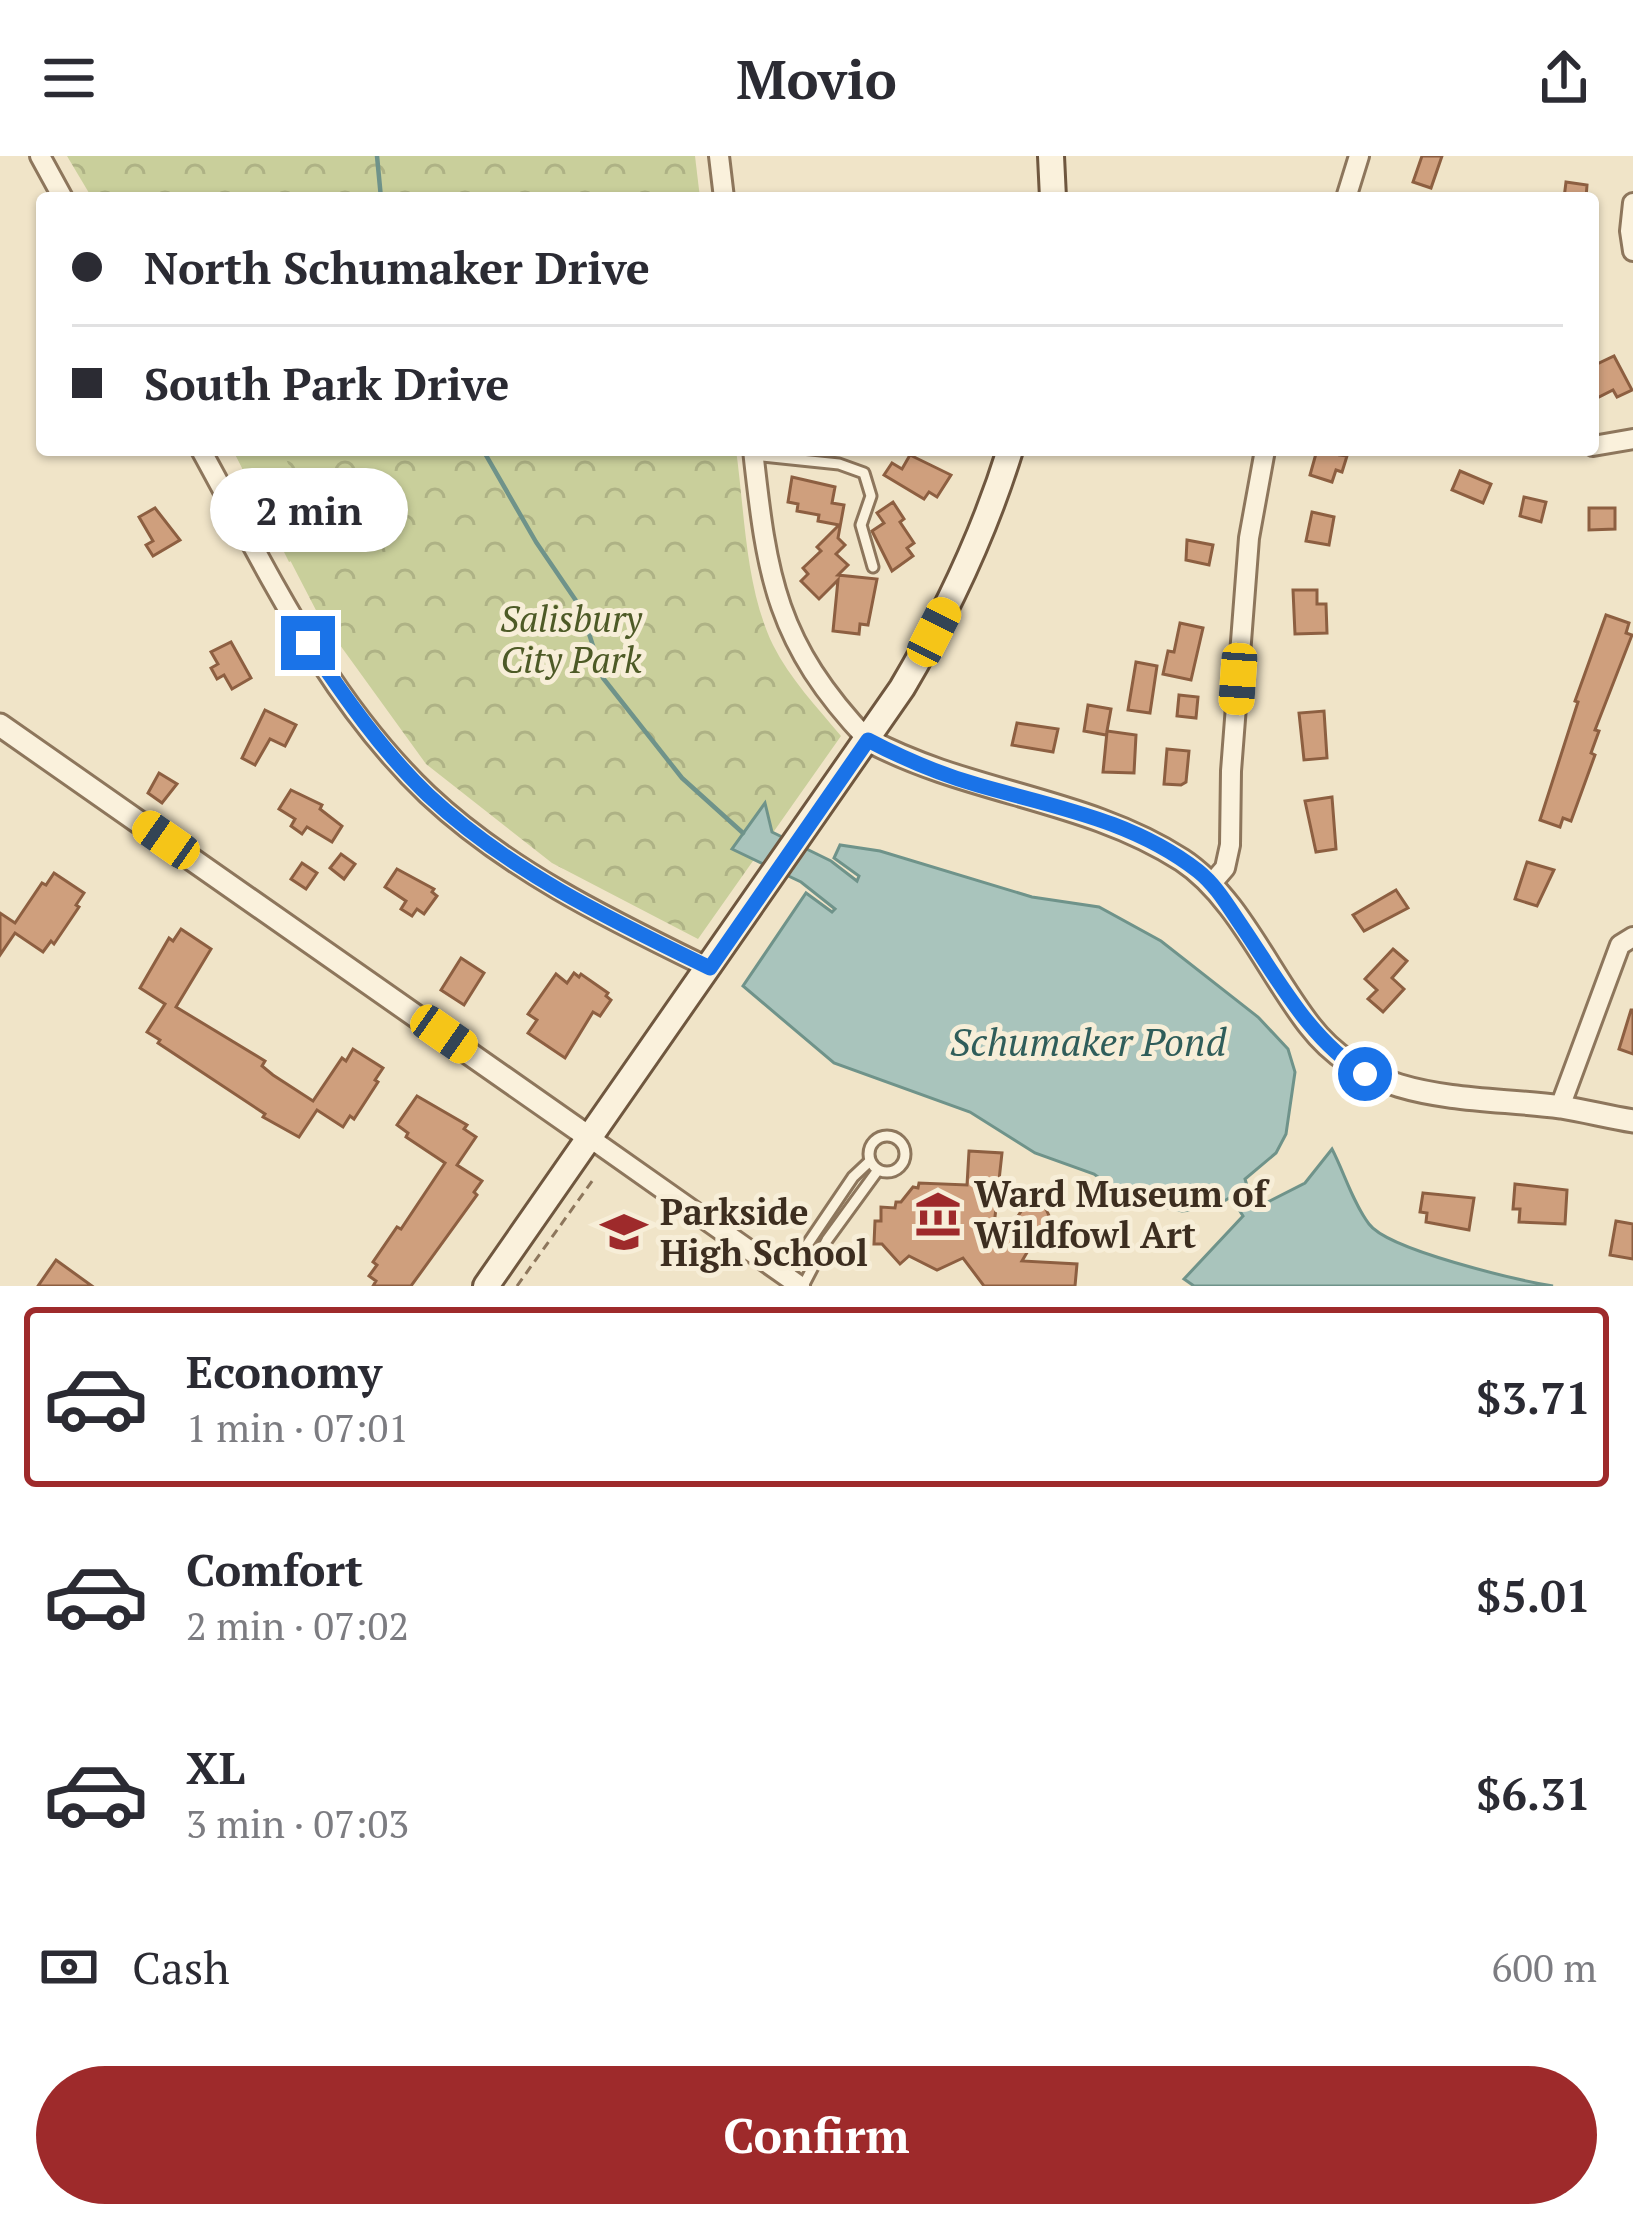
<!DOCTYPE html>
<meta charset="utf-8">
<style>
:root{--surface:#fff;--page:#f2f2f3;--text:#2b2b33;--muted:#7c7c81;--line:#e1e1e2;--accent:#9e2a2b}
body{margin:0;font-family:"PT Serif",serif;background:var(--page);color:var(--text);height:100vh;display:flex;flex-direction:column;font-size:45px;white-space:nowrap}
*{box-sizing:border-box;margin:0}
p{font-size:39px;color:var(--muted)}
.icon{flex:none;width:66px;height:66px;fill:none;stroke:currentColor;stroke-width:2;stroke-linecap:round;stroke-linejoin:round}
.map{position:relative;height:1130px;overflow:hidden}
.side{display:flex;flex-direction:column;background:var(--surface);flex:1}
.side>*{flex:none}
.guide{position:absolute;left:36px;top:36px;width:1563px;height:264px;border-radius:12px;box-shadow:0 3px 9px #0004;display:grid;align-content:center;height:264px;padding:0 36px;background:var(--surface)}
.end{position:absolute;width:54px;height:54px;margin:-27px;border:15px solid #1a73e8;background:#fff;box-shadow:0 0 0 6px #fff}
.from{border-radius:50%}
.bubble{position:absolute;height:84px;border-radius:42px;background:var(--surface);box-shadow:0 3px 9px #0004;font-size:39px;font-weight:600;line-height:84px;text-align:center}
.car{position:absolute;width:36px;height:72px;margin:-36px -18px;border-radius:15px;box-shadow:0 0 9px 3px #0007;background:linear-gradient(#f5c518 24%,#345 0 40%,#f5c518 0 76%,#345 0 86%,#f5c518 0)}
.guide b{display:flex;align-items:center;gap:42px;height:114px;font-size:45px}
.guide b+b{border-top:3px solid var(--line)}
.guide i{width:30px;height:30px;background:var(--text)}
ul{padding:21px 0 0;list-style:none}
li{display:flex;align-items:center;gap:36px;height:180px;margin:0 24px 18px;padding:0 12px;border:6px solid transparent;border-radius:12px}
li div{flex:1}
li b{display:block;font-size:45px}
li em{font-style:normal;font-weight:600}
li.on{border-color:var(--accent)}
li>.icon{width:108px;height:108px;stroke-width:1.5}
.pay{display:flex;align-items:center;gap:30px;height:132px;padding:0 36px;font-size:45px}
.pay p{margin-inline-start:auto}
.action{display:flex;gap:24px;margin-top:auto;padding:24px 36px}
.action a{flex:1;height:138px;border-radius:72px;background:var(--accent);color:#fff;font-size:48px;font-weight:600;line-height:138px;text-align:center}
header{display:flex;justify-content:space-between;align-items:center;height:156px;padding:0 36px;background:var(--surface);font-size:54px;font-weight:600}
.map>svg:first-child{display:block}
.park{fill:url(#park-crowns)}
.pitch{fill:#c9cf9b}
.water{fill:#a9c4bc;stroke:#6f938a;stroke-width:3}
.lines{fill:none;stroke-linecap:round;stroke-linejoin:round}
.stream{stroke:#6f938a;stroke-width:4.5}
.building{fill:#cf9f7d;stroke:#8d5f41;stroke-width:3}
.service-casing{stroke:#8d765c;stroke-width:15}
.minor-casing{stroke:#8d765c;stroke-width:24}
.tertiary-casing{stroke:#8d765c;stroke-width:27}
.secondary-casing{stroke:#6f573f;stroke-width:30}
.path{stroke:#8d765c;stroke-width:3;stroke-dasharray:9 6;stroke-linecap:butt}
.service{stroke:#faf1dc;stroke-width:9}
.minor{stroke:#faf1dc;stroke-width:18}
.tertiary{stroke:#faf1dc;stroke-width:21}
.secondary{stroke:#faf1dc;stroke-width:24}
.route{stroke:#1a73e8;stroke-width:15}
.labels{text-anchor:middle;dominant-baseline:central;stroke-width:10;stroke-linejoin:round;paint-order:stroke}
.park-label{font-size:36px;font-style:italic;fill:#4d5a26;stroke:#f7eed8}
.poi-label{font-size:36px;font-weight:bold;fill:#3d2e20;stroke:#f7eed8;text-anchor:start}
.water-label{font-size:39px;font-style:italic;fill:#2f5d5a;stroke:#f7eed8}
</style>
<header><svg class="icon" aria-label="menu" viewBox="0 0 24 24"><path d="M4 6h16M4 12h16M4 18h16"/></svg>Movio<svg class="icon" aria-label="share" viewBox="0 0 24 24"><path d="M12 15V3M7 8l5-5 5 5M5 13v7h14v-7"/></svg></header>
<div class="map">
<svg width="1633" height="1130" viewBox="0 0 1633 1130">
<defs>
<pattern id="park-crowns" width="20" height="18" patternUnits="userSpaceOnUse" patternTransform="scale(3)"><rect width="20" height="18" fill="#c9cf9b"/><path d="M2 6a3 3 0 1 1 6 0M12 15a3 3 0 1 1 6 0" fill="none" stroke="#aeb285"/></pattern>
</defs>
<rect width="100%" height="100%" fill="#f0e4c8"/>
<g class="park">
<polygon points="67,0 695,0 700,42 92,42"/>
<path d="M 233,294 L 736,294 C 745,357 745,431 773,489 C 790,523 817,551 841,580 L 698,783 L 552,707 L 426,608 L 319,460 Z"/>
</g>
<path class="pitch" d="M 233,294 L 282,294 C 298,326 303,362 306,398 L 289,406 Z"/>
<path class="water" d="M 765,647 L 772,676 L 831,705 L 857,725 L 859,720 L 834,702 L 840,689 L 880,695 L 1032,741 L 1099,751 L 1161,785 L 1258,861 L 1288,893 L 1295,916 L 1286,978 L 1276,997 L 1245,1023 L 1254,1053 L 1305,1027 L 1332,993 C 1344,1016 1353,1047 1369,1068 C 1388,1094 1517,1124 1553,1130 L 1194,1130 L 1184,1123 L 1243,1060 L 1231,1041 L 1212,1052 L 1182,1055 L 1129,1043 L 1094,1018 L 1035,997 L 970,956 L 834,907 L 743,830 L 806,737 L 832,756 L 835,753 L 801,726 L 732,693 Z"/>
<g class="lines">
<g class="stream">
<polyline points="377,0 381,42"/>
<polyline points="483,294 536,386 581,452 603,522 682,622 743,677"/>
</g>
</g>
<g class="building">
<polygon points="1422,0 1442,0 1431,32 1413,26"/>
<polygon points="1566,26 1587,29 1586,42 1564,42"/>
<polygon points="1614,200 1632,234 1617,241 1613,234 1593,244 1593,210"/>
<polygon points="1317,294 1342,294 1340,299 1347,300 1342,316 1336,314 1332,326 1310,319"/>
<polygon points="910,299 951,319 937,341 929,336 924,343 884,319 892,307 902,313"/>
<polygon points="1460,315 1491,328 1483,347 1452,334"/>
<polygon points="792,321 835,331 832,347 844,349 838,382 845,389 836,398 848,409 838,419 877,423 868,469 860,468 859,478 833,475 838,424 819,443 801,425 808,418 803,412 821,395 817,391 839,369 818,365 819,359 797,355 798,348 788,346"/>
<polygon points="1524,341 1546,346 1541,366 1520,360"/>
<polygon points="893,346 904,363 900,366 914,387 907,392 913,400 892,415 872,375 884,367 877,357"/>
<polygon points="155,352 180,384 153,400 146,389 153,385 139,361"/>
<polygon points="1589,352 1615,352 1615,373 1589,374"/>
<polygon points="1312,356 1334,361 1329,389 1306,385"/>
<polygon points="1187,384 1213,389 1209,409 1186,404"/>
<polygon points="1293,434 1317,434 1317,448 1326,448 1327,477 1295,478"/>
<polygon points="1606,459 1629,467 1626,477 1632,479 1595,574 1599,575 1591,597 1595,599 1571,665 1563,662 1560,671 1540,664 1578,546 1575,545"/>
<polygon points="1180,467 1203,472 1191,524 1163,518 1168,495 1174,496"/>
<polygon points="231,486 251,522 232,533 224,519 217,523 211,512 218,508 211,496"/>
<polygon points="1136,506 1157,510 1150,557 1128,554"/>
<polygon points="1179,539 1198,541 1196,562 1177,560"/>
<polygon points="1088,549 1111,553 1107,575 1136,579 1134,617 1103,616 1107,576 1106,579 1084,575"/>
<polygon points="265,554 296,569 285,590 270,583 255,609 242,602"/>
<polygon points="1324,555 1327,602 1304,604 1299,557"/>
<polygon points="1017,567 1058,573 1053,596 1012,589"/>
<polygon points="1167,593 1189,595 1186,626 1181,629 1164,628"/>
<polygon points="159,617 177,628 162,647 148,637"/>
<polygon points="291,634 322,649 320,653 342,670 332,686 307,671 302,678 291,670 295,663 279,653"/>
<polygon points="1332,641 1336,693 1316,696 1305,645"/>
<polygon points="341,698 355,708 344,723 330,712"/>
<polygon points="1527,706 1554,714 1537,750 1515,743"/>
<polygon points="302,707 317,717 306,733 291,723"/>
<polygon points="397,713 434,733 432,736 437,740 424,758 417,753 412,760 401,753 406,745 385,731"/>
<polygon points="54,717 84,737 76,749 79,751 54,788 51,785 43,796 15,777 0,799 0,757 15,767 42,727 46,729"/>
<polygon points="1396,734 1408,752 1364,775 1353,759"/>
<polygon points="181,773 211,793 176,851 265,905 262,910 273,919 313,945 342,902 346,905 353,893 383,912 375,924 378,926 354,963 350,960 343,971 317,954 299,981 263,961 265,958 158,887 160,884 147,876 165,848 140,832 169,782 173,785"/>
<polygon points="1393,793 1407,805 1392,822 1404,833 1383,856 1368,843 1377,834 1365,823"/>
<polygon points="461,802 484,817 464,849 441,834"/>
<polygon points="574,817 579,821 581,818 608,837 606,840 611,844 600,860 593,856 565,902 528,877 537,864 528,858 556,818 567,827"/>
<polygon points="1631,854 1633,854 1633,898 1619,893"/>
<polygon points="417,940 467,969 464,973 476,981 457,1009 482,1025 474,1036 477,1039 411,1130 373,1130 376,1125 369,1120 377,1109 373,1106 397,1071 401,1073 445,1007 406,981 408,977 397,969"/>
<polygon points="969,995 1002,997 993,1079 1018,1060 1029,1043 1046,1053 1054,1071 1035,1083 1022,1105 1077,1108 1075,1130 984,1130 963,1102 937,1114 909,1100 900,1108 882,1088 874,1088 875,1065 881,1065 881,1051 895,1052 896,1046 901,1046 913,1031 918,1032 919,1027 967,1029"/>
<polygon points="1515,1028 1567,1034 1565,1068 1519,1066 1520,1053 1513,1053"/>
<polygon points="1423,1037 1474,1042 1469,1074 1426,1066 1427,1057 1420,1056"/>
<polygon points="1616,1065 1633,1068 1633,1103 1610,1099"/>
<polygon points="56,1104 92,1130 38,1130"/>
</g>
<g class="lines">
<g class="service-casing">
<g id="service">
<polyline points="753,299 839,308 864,317 871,340 861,369 873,411"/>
<circle cx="887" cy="998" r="18"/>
<polyline points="786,1120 853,1021 870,1005"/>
<polyline points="803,1130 827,1084 878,1014"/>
</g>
</g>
<g class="minor-casing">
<g id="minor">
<polyline points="40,0 63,42"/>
<polyline points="719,0 724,42"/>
<polyline points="1346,42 1359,0"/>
<polyline points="1633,47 1630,75 1633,95"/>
<polyline points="1593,290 1633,283"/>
<path d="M 201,294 C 267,414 327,543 428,639 C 509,715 611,764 709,812"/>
<path d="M 753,294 C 767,422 776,487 868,584"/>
<polyline points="1212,727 1225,712 1230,689 1231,615 1249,382 1265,294"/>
<polyline points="1560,951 1620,789 1633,781"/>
<polyline points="590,982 800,1130"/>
</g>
</g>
<g class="tertiary-casing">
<g id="tertiary">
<polyline points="0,569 590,982"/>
<path d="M 868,584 C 969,638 1086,642 1182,704 C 1237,740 1269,818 1310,870 C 1372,950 1471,939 1561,951 C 1585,955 1609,961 1633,965"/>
</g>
</g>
<g class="secondary-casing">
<g id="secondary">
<polyline points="1051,0 1053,42"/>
<path d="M 486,1130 L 902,532 C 947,456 984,378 1010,294"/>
</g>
</g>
<polyline class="path" points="517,1130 595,1021"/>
<use href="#service" class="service"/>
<use href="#minor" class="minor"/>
<use href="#tertiary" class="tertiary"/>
<use href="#secondary" class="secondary"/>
</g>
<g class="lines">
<path class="route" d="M 308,487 C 344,540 382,595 428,639 C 509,715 611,764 710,812 L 868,584 C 904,603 939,618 978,629 C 1054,651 1133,664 1198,715 C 1217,730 1229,752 1243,772 C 1279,825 1310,884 1365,918"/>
</g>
<defs>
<g id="museum-bare" transform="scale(3.6)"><path d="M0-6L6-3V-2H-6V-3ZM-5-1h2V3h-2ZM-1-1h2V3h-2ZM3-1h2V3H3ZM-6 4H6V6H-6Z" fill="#9e2a2b" stroke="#f7eed8" stroke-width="2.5" paint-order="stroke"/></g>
<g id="school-bare" transform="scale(3.6)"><path d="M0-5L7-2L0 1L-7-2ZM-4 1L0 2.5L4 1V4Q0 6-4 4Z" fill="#9e2a2b" stroke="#f7eed8" stroke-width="2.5" paint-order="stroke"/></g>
</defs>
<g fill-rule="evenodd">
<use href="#museum-bare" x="938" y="1058"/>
<use href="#school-bare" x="624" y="1076"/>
</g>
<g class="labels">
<g class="park-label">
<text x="571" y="462">Salisbury<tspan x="571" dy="41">City Park</tspan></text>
</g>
<g class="poi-label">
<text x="974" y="1037">Ward Museum of<tspan x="974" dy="41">Wildfowl Art</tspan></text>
<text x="660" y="1055">Parkside<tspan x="660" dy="41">High School</tspan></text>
</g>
<g class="water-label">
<text x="1088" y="885">Schumaker Pond</text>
</g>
</g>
</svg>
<i class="end from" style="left:1365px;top:918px"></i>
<i class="end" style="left:308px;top:487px"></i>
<div class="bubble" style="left:210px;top:312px;width:198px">2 min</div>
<i class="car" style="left:934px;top:476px;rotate:27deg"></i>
<i class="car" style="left:1238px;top:523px;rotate:184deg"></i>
<i class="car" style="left:166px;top:684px;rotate:305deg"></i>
<i class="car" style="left:444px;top:878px;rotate:125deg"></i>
<div class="guide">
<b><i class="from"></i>North Schumaker Drive</b>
<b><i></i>South Park Drive</b>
</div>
</div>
<section class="side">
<ul>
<li class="on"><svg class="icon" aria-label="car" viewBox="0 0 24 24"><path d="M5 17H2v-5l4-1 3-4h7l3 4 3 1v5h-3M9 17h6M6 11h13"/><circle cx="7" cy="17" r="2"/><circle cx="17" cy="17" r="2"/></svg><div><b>Economy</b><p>1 min · 07:01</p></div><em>$3.71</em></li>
<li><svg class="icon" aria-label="car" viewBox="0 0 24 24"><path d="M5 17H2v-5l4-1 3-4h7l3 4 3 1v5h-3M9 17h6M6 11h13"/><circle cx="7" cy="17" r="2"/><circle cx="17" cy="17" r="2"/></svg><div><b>Comfort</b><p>2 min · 07:02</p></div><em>$5.01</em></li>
<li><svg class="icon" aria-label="car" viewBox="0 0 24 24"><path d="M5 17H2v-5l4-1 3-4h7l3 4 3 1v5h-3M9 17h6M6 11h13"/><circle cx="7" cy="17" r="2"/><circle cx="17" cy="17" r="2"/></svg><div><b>XL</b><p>3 min · 07:03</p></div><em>$6.31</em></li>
</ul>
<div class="pay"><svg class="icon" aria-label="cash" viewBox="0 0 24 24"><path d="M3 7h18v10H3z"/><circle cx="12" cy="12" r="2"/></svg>Cash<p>600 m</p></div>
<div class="action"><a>Confirm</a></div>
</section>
